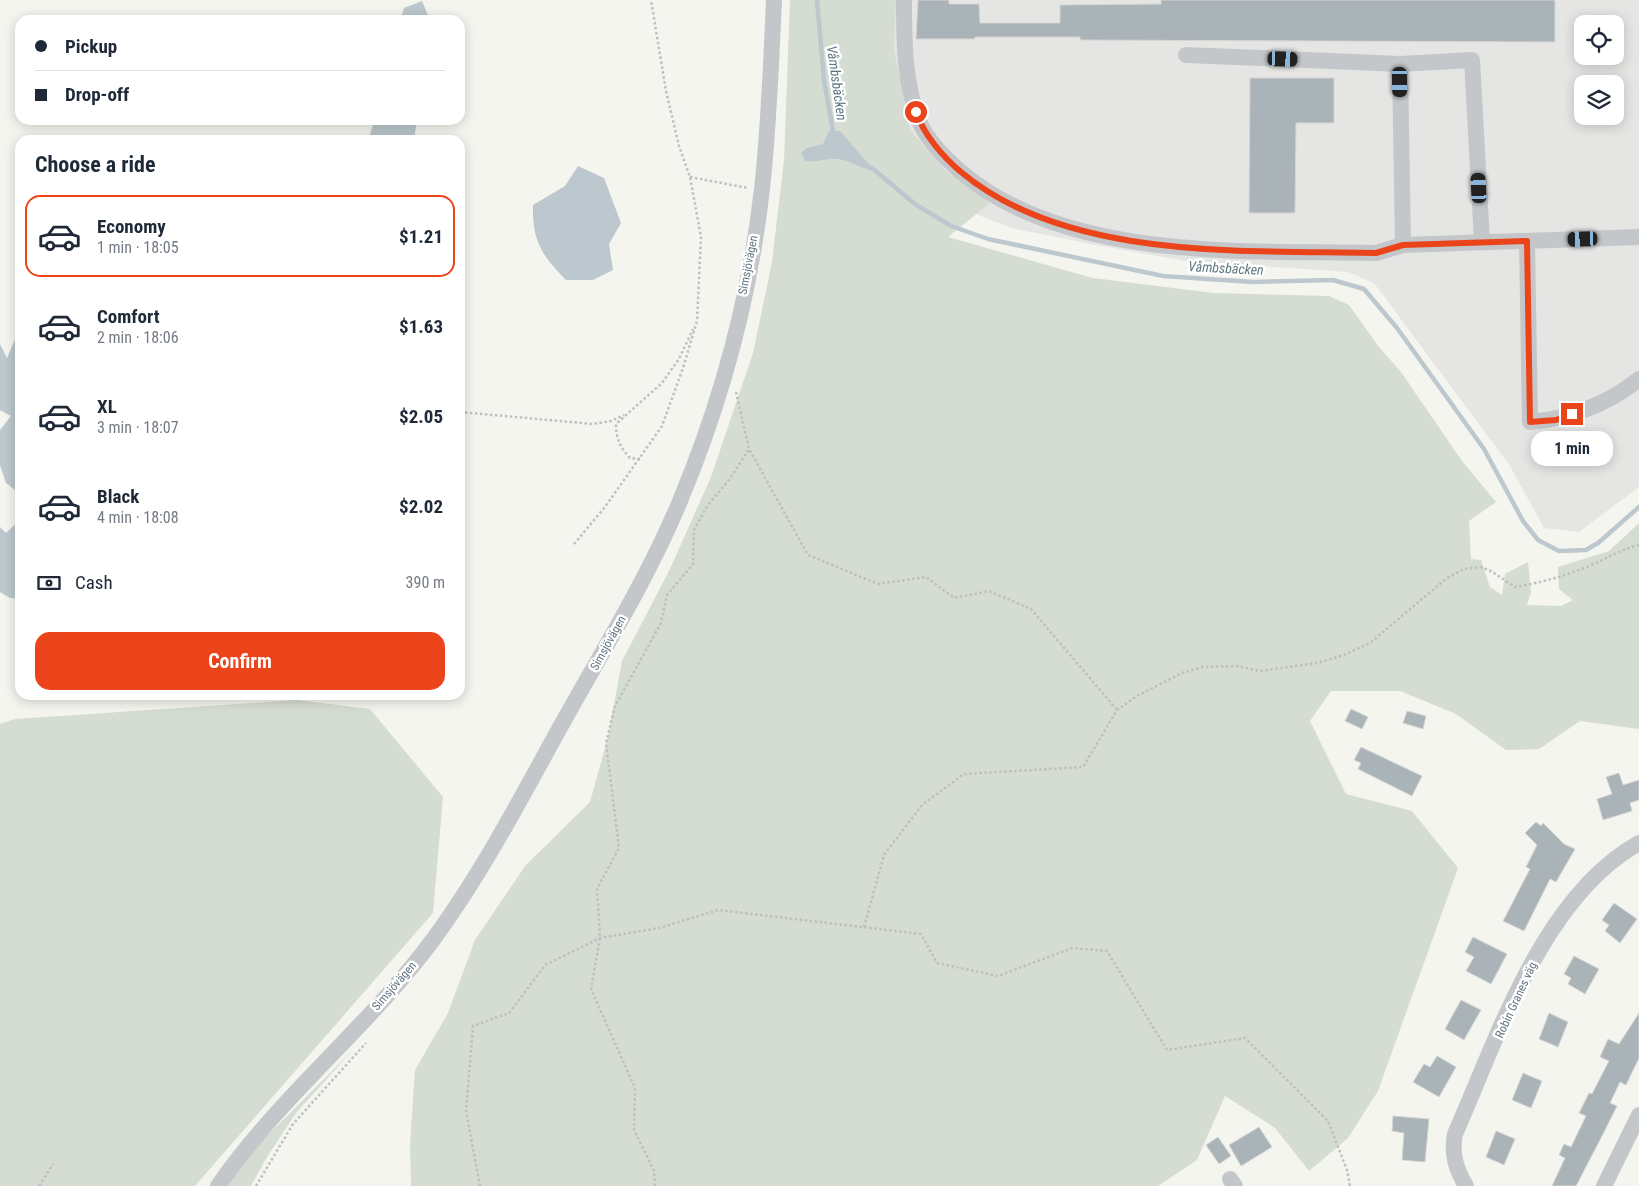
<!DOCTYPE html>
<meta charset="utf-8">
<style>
:root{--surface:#fff;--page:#f2f2f3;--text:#1f2937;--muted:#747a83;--line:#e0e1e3;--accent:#eb441a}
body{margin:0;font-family:"Roboto Condensed",sans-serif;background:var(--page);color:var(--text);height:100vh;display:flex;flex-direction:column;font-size:19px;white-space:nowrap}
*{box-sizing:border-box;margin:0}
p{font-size:16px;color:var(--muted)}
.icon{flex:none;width:28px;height:28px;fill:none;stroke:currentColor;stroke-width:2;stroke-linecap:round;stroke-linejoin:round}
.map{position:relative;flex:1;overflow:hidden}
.drawer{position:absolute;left:15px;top:135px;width:450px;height:565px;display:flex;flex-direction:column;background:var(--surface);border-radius:15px;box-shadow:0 2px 12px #0003}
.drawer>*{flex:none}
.banner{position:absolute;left:15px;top:15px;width:450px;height:110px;border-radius:15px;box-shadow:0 2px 12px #0003;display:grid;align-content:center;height:110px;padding:0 20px;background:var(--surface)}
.tools{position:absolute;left:1574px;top:15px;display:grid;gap:10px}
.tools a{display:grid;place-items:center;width:50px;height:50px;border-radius:10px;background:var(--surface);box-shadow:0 2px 12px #0003;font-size:25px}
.end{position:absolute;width:22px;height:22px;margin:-11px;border:6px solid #eb441a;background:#fff;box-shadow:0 0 0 2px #fff}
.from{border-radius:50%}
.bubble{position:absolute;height:35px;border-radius:15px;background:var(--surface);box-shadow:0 2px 12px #0003;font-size:16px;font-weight:700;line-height:35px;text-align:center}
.car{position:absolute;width:15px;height:30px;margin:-15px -8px;border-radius:6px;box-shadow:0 0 4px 1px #0007;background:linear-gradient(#222 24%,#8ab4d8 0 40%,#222 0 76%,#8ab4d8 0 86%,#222 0)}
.banner b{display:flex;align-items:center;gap:18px;height:48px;font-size:19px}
.banner b+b{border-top:1px solid var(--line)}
.banner i{width:12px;height:12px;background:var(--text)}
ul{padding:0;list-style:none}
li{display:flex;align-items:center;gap:15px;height:82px;margin:0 10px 8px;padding:0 10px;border:2px solid transparent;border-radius:15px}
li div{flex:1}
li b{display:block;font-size:19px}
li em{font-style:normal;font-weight:700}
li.on{border-color:var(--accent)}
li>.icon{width:45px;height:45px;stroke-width:1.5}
h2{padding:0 20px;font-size:22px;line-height:60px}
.pay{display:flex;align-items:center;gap:12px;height:55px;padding:0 20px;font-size:19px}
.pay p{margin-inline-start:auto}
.action{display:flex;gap:10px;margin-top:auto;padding:10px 20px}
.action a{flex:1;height:58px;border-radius:15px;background:var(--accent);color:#fff;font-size:20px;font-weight:700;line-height:58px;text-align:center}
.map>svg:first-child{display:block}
.built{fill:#e5e6e4;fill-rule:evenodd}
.green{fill:#d5dcd1}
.water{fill:#bcc8cd}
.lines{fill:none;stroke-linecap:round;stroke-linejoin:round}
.stream{stroke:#bcc8cd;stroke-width:4.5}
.building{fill:#aab3b7;stroke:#d6d6d3}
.path{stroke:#bdbfc1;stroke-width:2.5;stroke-dasharray:2.5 2.5;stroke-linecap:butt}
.minor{stroke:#c4c7ca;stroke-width:16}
.route{stroke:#eb441a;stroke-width:6}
.labels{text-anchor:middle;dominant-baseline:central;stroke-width:5;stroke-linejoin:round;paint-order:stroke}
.street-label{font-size:12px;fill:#627583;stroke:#fff}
.water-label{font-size:14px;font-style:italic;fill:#5e7880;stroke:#fff}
</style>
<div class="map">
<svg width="1639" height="1186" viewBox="0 0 1639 1186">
<rect width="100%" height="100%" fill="#f5f5f0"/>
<path class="built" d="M 882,0 L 1639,0 L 1639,487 L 1579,532 L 1544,528 L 1510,466 L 1374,283 L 1348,272 L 1185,261 L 1096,245 L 1011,228 L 953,205 L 878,143 ZM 1582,24 L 1615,24 L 1615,56 L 1582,56 ZM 1582,84 L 1615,84 L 1615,116 L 1582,116 Z"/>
<g class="green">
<polygon points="790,0 896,0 894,49 910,130 945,170 990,203 948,237 1093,278 1214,293 1329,296 1349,305 1379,347 1401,372 1462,461 1496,502 1469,521 1471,559 1481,560 1490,587 1502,595 1505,574 1528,562 1531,592 1527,605 1561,606 1573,600 1559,589 1558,567 1609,551 1639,523 1639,729 1580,721 1539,749 1506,750 1456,714 1400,691 1331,691 1310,721 1346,794 1412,811 1458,868 1378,1091 1348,1138 1309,1171 1275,1128 1225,1096 1197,1160 1158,1186 411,1186 410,1144 415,1070 448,1013 475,940 525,866 590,802 608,737 622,661 669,571 711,477 753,353 772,262 784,160"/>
<polygon points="297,700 370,709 443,797 433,913 195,1186 0,1186 0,724 15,719"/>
<polygon points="353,1050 296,1113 267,1157 251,1186 226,1186 260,1143"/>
</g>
<g class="water">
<polygon points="422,1 430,20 400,20 404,8"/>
<polygon points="370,120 417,120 414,140 368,140 373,125"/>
<path d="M 829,131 L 840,131 L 875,171 C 862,170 852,160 837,159 C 826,158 817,163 805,161 L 801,153 L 807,148 L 823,144 Z"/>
<path d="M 578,166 L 604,178 L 621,223 L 609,244 L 613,270 L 593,280 L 566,280 C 542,255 532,242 533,205 L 565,186 Z"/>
<polygon points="20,317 20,494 6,483 0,465 0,430 11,416 0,410 0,344 7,358 16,337 18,319"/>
<polygon points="20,520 20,599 10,598 0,592 0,527 6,533"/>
</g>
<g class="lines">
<g class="stream">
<polyline points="817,0 824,80 833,131 836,134"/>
<polyline points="872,168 915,204 951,226 988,239 1163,276 1253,282 1333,280 1364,289 1397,328 1484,449 1523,521 1538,540 1559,551 1586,550 1598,543 1639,507"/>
</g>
</g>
<g class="building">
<polygon points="918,0 949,0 949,4 979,4 980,23 1060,23 1060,5 1161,4 1161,0 1555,0 1555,42 1080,40 1080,37 975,37 975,39 916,39"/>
<polygon points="1250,78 1334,78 1334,123 1296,123 1295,213 1249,213"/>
<polygon points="1351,709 1368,717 1362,729 1345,721"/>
<polygon points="1407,711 1426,716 1423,729 1403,723"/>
<polygon points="1361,747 1422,776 1412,796 1358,769 1361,763 1354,760"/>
<polygon points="1619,773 1623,785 1639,780 1639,800 1630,803 1632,811 1603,820 1597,799 1612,794 1606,777"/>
<polygon points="1536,822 1541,826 1543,823 1564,844 1575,849 1556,882 1550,879 1524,931 1503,921 1530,869 1526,867 1537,845 1525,833"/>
<polygon points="1614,903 1637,919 1620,943 1605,931 1609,925 1602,920"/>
<polygon points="1473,937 1507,954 1491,984 1466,971 1474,957 1465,952"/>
<polygon points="1574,956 1599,969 1585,994 1568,984 1571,978 1564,974"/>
<polygon points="1461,1000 1481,1010 1464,1040 1445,1029"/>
<polygon points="1549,1013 1568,1022 1558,1047 1539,1039"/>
<polygon points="1639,1013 1639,1058 1626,1085 1620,1082 1610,1103 1617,1106 1601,1138 1576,1186 1552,1186 1565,1158 1559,1155 1564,1144 1571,1147 1586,1116 1579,1113 1589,1093 1592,1094 1609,1061 1600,1057 1608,1039 1619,1044"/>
<polygon points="1437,1056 1456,1067 1439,1097 1413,1082 1424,1064 1430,1067"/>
<polygon points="1523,1073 1542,1081 1531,1108 1512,1100"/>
<polygon points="1393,1116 1429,1119 1425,1162 1402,1160 1404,1133 1392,1131"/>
<polygon points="1259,1127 1272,1147 1241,1166 1229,1145"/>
<polygon points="1496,1131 1515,1139 1504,1165 1486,1157"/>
<polygon points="1218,1137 1231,1156 1219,1164 1206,1145"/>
</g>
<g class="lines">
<g class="path">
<polyline points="690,177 748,188"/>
<polyline points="736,392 749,449 808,555 878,584 926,577 954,598 989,591 1031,609 1117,710"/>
<polyline points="460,412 593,424 611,421 624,415"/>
<path d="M 640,459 L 630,458 C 620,447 616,439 616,424 L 662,383 L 679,359 L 693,329"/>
<polyline points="574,544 605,507 662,426 683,368 697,321 701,237 690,177 679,146 666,91 651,0"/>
<path d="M 864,927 L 884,855 L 922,805 L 964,774 L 1083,767 L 1117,710 L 1137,696 L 1182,673 L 1203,667 L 1237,666 L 1260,671 L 1317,663 L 1344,655 L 1370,643 L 1447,578 L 1464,569 L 1481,567 L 1491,571 L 1515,587 C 1539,583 1566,576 1589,566 C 1607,558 1620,550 1639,545"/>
<polyline points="39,1186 53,1164"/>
<polyline points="256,1186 293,1124 366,1043"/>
<polyline points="480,1186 466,1111 473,1026 509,1013 545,965 600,938 659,928 718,910 921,934 937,963 998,976 1072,948 1107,951 1167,1050 1245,1038 1328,1121 1347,1170 1350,1186"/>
<polyline points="655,1186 654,1171 634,1130 635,1088 591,989 600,938 597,889 619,848 606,743 615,706 661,623 667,595 693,564 694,530 707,506 729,480 749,449"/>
</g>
<g class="minor">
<path d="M 904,0 C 904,40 904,85 920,123 C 928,141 946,159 961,172 C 1067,262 1245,250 1376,253 L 1403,245 L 1639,237"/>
<polyline points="1186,55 1400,64"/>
<path d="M 1527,241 L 1530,422 C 1569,419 1608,404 1639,379"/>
<polyline points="1403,245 1400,64 1472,60 1482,242"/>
<polyline points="1230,1179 1235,1186"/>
<path d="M 218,1186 C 281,1095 370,1026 435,937 C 484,870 523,794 563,722 C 603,650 648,578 680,501 C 721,403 750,295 762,189 C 769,126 771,63 774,0"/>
<path d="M 1466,1186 C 1456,1169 1451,1154 1455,1134 C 1497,1039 1543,896 1639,843"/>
<polyline points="1604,1186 1639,1115"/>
</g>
</g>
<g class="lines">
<path class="route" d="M 916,112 C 924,135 943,157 961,172 C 1067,261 1245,250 1376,253 L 1403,245 L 1527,241 L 1530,422 L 1556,420 L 1572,414"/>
</g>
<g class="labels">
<g class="street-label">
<text transform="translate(748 265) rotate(-79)">Simsjövägen</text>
<text transform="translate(608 643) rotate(-61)">Simsjövägen</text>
<text transform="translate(394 986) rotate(-49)">Simsjövägen</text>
<text transform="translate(1516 1000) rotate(-65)">Robin Granes väg</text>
</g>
<g class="water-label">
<text transform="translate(837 83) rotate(82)">Våmbsbäcken</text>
<text transform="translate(1226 268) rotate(3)">Våmbsbäcken</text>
</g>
</g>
</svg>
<div class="tools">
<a><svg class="icon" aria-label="locate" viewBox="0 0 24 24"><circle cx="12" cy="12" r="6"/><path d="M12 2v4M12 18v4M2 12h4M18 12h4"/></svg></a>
<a><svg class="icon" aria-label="layers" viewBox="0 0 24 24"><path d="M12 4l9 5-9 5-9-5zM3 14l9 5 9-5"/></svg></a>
</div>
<i class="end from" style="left:916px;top:112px"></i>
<i class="end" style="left:1572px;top:414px"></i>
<div class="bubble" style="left:1531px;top:431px;width:82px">1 min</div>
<i class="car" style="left:1283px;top:59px;rotate:92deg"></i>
<i class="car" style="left:1400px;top:82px;rotate:179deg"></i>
<i class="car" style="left:1479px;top:188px;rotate:357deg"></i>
<i class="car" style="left:1583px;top:239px;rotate:268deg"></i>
<div class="banner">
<b><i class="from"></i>Pickup</b>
<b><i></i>Drop-off</b>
</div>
<section class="drawer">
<h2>Choose a ride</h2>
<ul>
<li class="on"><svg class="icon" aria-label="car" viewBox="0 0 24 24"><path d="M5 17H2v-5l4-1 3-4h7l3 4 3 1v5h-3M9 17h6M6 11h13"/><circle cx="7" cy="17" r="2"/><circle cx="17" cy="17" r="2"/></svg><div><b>Economy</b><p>1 min · 18:05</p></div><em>$1.21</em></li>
<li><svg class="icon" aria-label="car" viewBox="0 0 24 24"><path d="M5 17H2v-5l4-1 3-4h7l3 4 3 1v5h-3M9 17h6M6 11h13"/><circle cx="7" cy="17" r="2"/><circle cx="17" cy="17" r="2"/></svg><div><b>Comfort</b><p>2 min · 18:06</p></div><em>$1.63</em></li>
<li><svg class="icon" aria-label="car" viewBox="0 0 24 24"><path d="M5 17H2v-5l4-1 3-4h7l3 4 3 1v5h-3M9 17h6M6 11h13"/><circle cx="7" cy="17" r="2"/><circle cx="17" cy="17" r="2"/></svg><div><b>XL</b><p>3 min · 18:07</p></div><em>$2.05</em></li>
<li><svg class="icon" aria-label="car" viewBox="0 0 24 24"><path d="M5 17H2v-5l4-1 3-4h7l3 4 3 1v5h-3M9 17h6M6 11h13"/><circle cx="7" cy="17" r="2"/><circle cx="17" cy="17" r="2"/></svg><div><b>Black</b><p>4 min · 18:08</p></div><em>$2.02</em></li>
</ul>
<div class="pay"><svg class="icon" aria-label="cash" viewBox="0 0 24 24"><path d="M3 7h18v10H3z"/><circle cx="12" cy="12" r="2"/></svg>Cash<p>390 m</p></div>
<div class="action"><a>Confirm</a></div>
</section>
</div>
